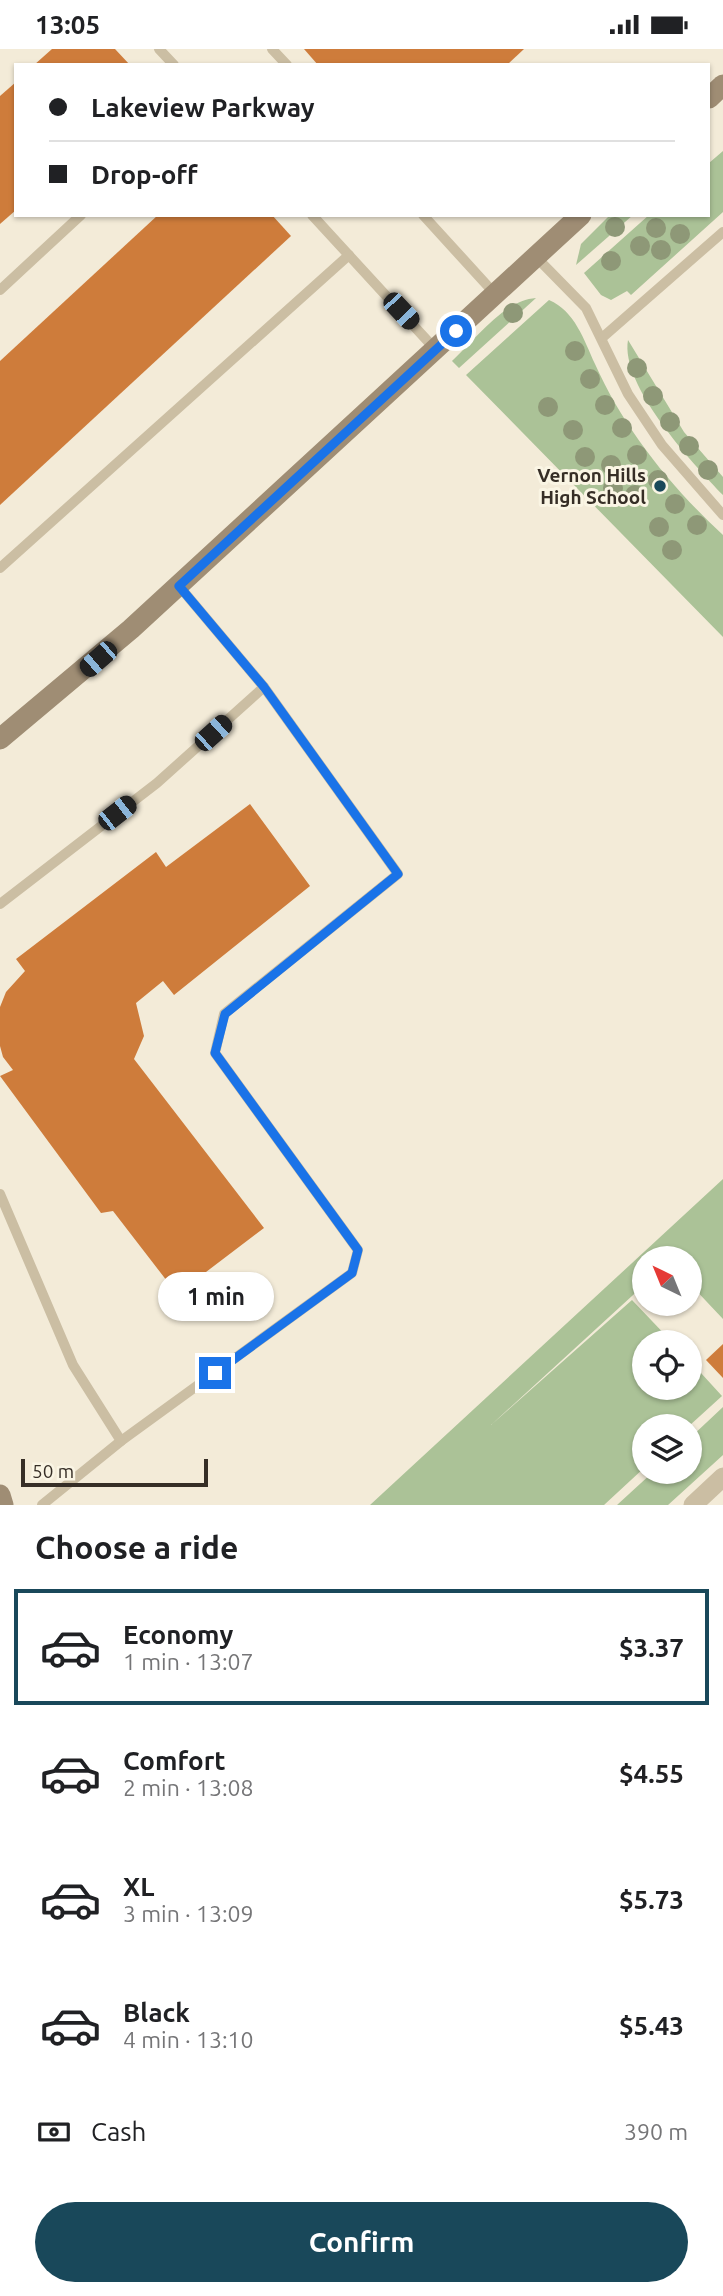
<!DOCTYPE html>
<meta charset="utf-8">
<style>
:root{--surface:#fff;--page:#f2f2f2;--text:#202124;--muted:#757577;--line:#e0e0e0;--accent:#19485a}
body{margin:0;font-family:Ubuntu,sans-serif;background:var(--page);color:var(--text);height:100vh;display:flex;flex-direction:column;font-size:26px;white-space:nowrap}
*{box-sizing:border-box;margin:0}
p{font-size:23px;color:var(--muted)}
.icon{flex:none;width:38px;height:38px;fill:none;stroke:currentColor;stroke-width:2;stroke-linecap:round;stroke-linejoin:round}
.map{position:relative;height:1456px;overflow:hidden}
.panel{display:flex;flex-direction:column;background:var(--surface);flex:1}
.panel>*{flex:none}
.guide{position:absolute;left:14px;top:14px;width:696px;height:154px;border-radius:0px;box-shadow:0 2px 5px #0004;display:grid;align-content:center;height:154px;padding:0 35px;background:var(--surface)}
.needle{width:46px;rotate:317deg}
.tools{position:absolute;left:632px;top:1197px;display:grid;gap:14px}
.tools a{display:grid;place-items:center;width:70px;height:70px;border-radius:50%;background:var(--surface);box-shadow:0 2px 5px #0004;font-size:35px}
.scale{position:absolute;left:21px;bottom:18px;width:187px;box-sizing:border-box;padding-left:7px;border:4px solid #362e26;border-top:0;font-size:19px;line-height:24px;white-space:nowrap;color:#362e26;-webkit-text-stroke:5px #faf5e4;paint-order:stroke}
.end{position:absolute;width:32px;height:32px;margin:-16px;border:9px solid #1a73e8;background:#fff;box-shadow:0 0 0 4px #fff}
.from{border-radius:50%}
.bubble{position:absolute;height:49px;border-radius:24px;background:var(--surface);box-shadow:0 2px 5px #0004;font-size:23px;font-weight:600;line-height:49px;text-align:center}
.car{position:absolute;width:21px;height:42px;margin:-21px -10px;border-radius:9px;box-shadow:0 0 5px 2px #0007;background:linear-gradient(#222 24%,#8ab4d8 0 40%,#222 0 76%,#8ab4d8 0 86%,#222 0)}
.guide b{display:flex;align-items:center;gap:24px;height:66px;font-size:26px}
.guide b+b{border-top:2px solid var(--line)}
.guide i{width:18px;height:18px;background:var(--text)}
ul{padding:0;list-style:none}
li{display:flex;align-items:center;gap:21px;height:116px;margin:0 14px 10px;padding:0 21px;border:4px solid transparent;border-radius:0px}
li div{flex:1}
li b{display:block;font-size:26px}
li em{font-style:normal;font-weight:600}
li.on{border-color:var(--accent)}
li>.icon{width:63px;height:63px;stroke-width:1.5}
h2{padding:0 35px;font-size:32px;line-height:84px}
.pay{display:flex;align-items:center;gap:18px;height:77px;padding:0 35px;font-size:26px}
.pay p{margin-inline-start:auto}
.action{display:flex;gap:14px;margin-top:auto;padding:14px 35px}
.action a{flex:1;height:80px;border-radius:42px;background:var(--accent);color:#fff;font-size:28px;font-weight:600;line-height:80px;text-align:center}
.status{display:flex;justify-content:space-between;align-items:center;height:49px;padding:0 35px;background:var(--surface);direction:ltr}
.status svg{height:19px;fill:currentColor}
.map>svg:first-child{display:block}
.green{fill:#abc297}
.building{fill:#ce7c3b}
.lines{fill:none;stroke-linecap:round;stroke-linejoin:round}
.lane{stroke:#cbbea3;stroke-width:10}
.street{stroke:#cbbea3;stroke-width:19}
.secondary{stroke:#9f8d74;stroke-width:21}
.tree{fill:#8e9877}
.route{stroke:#1a73e8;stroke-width:9}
.poi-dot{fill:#19485a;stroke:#faf5e4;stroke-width:2.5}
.labels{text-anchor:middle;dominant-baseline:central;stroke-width:6;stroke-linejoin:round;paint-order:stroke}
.poi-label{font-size:19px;font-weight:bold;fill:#362e26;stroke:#faf5e4;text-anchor:end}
</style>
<div class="status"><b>13:05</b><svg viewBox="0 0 49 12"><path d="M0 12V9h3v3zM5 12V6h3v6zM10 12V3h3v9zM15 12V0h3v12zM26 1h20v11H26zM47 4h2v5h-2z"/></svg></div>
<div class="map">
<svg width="723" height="1456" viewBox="0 0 723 1456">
<rect width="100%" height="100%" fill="#f3ebd8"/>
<g class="green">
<polygon points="723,102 723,163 631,246 627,242 611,251 601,246 584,224 649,166 709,166 709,114"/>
<polygon points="610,166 633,166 576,216 581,195"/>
<path d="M 536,249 L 459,319 L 452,312 C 475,291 504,251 536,249 Z"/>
<path d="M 549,251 C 575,262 584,291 595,315 C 624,380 671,438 723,486 L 723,588 L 466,326 Z"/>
<path d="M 628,291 L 684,383 L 723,428 L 723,446 C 693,415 620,336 628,291 Z"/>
<polygon points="723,1130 723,1270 690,1235 690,1209 644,1209 644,1236 491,1376 632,1251 672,1293 644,1293 644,1339 690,1339 690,1312 722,1347 689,1377 644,1377 644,1419 604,1456 370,1456"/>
<polygon points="723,1358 723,1406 668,1456 617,1456 653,1423 690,1423 690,1389"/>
</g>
<g class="building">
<polygon points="52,0 115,0 130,16 34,16"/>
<polygon points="304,0 524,0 507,16 318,16"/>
<polygon points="16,33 16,161 0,175 0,47"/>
<polygon points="158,166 272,166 291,187 0,456 0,312"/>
<polygon points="250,755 310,837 174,946 163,932 136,954 144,987 134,1010 264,1179 177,1245 113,1162 101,1164 0,1027 13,1021 3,1008 0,997 0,958 6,943 25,922 16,910 156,803 166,818"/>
<polygon points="723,1295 723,1329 706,1311"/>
</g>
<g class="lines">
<g class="lane">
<polyline points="159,0 174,16"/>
<polyline points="272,0 287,16"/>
<polyline points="312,166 435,300"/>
<polyline points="423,166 495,245"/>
<polyline points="536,208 586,259 628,345 662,396 723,466"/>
<polyline points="0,241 81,166"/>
<polyline points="603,288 723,183"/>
<polyline points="0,519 349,206"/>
<polyline points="0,855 157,734 264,638 179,537"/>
<polyline points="0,1145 73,1316 121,1392 42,1456"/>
<polyline points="121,1392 352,1224 358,1201 215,1004 224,965 398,825 264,638"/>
</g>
<polyline class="street" points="693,1456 723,1428"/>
<g class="secondary">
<polyline points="709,49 723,36"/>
<polyline points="0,690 131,580 581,166"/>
<polyline points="0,1446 3,1456"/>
</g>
</g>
<g class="tree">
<circle cx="615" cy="178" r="10"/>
<circle cx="656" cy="179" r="10"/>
<circle cx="680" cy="185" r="10"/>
<circle cx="640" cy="197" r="10"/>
<circle cx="661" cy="201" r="10"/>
<circle cx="611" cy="212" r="10"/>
<circle cx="513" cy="264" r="10"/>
<circle cx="575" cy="302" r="10"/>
<circle cx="637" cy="319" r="10"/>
<circle cx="590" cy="330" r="10"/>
<circle cx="653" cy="347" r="10"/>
<circle cx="605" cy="356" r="10"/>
<circle cx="548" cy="358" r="10"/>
<circle cx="670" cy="373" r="10"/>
<circle cx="622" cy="379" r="10"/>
<circle cx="573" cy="381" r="10"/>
<circle cx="689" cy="397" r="10"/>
<circle cx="637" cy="406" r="10"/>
<circle cx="585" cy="408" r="10"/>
<circle cx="611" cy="416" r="10"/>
<circle cx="708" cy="421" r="10"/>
<circle cx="658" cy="431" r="10"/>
<circle cx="613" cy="439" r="10"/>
<circle cx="635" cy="446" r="10"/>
<circle cx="675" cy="455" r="10"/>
<circle cx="697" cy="476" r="10"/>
<circle cx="659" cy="478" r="10"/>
<circle cx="672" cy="501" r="10"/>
</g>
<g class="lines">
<polyline class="route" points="215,1324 352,1224 358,1201 215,1004 225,965 398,825 264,638 179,537 456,282"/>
</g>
<circle class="poi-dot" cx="660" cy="437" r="7"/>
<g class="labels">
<g class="poi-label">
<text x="646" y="426">Vernon Hills<tspan x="646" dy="22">High School</tspan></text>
</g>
</g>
</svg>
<div class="tools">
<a><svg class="needle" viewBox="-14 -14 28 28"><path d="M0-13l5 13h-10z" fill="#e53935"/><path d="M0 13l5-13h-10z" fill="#757577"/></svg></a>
<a><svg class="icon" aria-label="locate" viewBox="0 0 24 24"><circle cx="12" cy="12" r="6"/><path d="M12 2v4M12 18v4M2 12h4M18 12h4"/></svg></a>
<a><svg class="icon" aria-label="layers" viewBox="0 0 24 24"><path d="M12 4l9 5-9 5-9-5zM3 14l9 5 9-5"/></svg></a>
</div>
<div class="scale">50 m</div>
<i class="end from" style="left:456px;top:282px"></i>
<i class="end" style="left:215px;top:1324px"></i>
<div class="bubble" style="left:158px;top:1223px;width:116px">1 min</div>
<i class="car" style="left:401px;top:262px;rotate:137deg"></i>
<i class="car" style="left:98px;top:610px;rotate:229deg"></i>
<i class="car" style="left:213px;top:684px;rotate:48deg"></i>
<i class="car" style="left:117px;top:764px;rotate:52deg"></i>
<div class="guide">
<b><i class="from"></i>Lakeview Parkway</b>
<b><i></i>Drop-off</b>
</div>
</div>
<section class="panel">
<h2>Choose a ride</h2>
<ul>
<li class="on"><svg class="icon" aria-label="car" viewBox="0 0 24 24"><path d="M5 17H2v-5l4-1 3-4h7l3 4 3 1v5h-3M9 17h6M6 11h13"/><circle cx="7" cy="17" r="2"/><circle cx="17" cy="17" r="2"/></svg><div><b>Economy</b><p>1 min · 13:07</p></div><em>$3.37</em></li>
<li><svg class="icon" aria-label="car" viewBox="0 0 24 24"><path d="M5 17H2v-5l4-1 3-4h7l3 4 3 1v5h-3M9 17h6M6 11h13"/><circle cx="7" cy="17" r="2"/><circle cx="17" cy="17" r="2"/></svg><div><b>Comfort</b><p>2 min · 13:08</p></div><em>$4.55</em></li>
<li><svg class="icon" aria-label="car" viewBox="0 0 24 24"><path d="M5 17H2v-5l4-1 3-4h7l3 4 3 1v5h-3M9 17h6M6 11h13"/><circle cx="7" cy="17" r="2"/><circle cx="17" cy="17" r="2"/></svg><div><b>XL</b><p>3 min · 13:09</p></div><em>$5.73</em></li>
<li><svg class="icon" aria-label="car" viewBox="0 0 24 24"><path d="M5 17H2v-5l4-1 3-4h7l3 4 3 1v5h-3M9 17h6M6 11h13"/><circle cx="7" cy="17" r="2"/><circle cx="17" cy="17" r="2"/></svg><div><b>Black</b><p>4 min · 13:10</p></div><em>$5.43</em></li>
</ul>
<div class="pay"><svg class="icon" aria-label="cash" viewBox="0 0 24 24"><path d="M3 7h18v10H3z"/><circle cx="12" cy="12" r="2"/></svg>Cash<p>390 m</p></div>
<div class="action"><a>Confirm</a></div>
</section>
